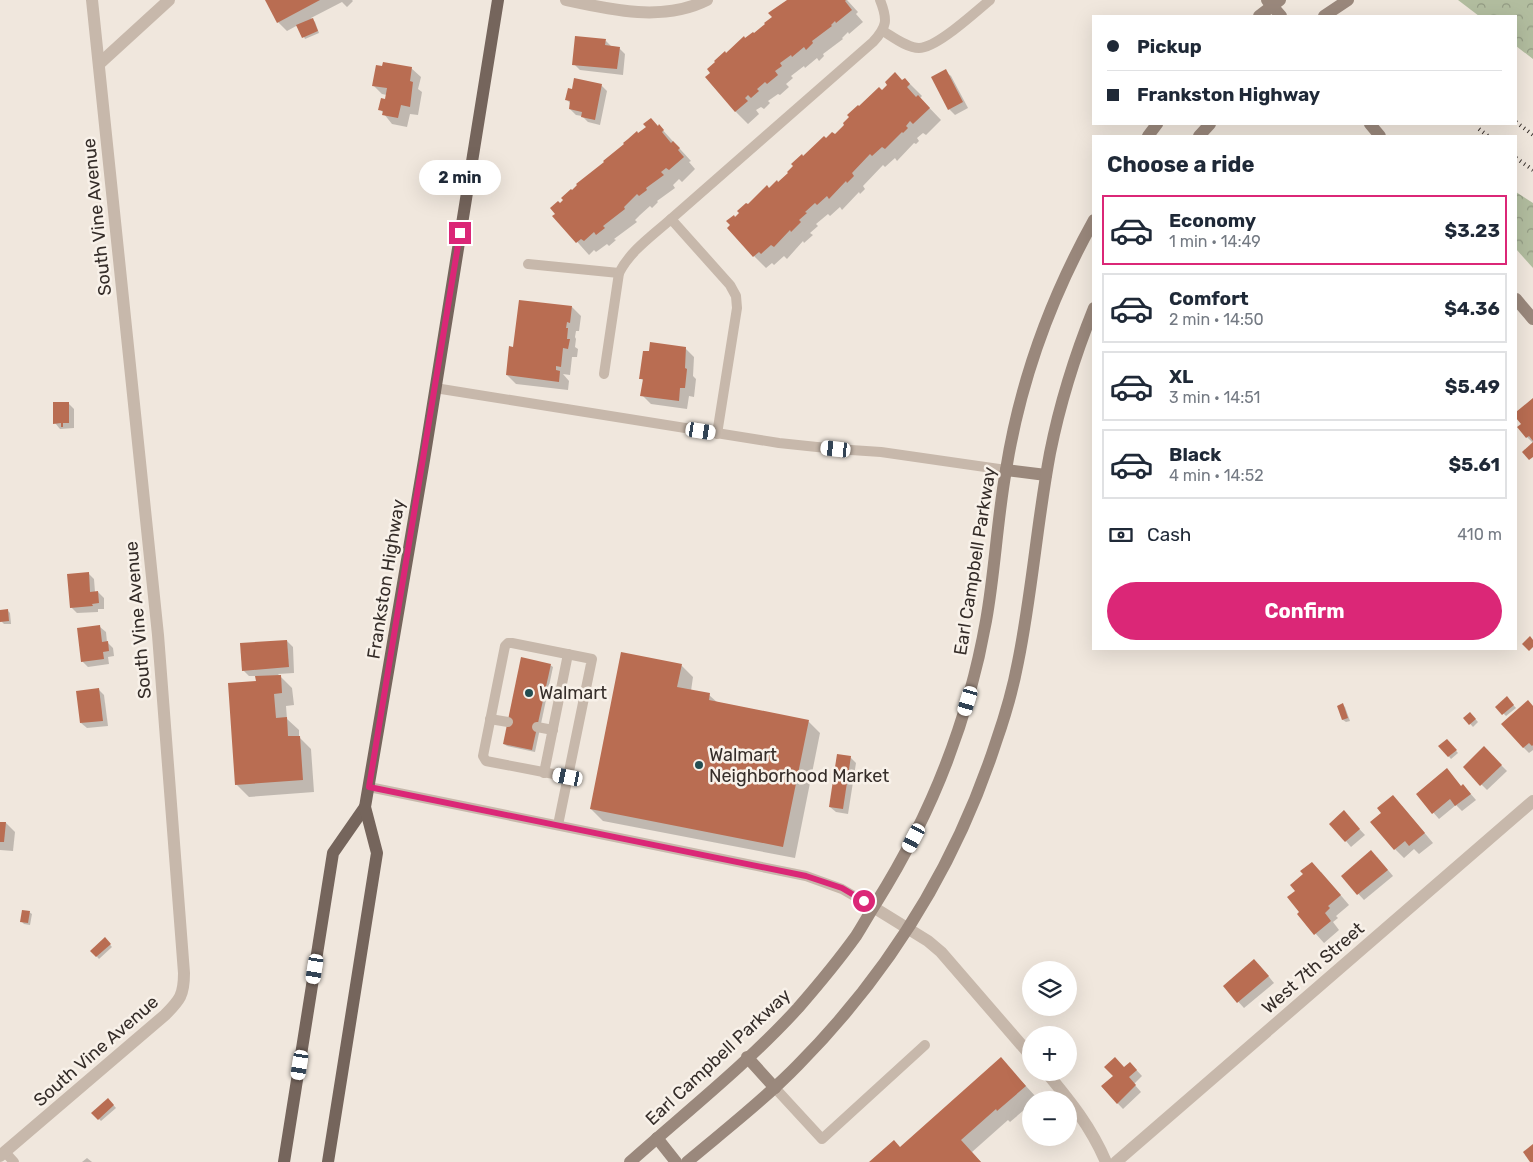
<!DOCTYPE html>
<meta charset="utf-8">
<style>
:root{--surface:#fff;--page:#f2f2f3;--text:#1f2937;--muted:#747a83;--line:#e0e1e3;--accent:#db2777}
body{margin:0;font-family:Rubik,sans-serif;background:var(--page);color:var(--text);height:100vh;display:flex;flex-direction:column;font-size:19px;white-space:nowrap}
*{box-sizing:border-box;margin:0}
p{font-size:16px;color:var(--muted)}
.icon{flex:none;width:28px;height:28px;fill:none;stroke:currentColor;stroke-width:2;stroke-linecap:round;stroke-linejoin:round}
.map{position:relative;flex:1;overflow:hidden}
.drawer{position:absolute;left:1092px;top:135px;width:425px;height:515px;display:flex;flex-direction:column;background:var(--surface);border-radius:0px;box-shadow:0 5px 20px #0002}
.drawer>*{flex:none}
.hud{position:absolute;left:1092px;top:15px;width:425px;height:110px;border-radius:0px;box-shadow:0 5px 20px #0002;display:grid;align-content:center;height:110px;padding:0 15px;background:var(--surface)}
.fabs{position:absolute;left:1022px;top:961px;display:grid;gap:10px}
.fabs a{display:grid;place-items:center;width:55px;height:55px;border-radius:50%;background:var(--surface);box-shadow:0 5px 20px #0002;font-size:25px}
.end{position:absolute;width:22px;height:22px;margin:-11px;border:6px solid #db2777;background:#fff;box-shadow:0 0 0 2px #fff}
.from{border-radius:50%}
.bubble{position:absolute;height:35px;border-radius:18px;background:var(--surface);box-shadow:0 5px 20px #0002;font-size:16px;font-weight:700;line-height:35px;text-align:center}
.car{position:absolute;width:15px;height:30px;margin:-15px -8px;border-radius:6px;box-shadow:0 0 4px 1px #0007;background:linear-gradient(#fff 24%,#345 0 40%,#fff 0 76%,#345 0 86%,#fff 0)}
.hud b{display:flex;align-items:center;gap:18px;height:48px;font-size:19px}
.hud b+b{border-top:1px solid var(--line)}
.hud i{width:12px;height:12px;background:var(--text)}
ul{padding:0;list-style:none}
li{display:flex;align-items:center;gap:15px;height:70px;margin:0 10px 8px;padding:0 5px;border:2px solid var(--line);border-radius:0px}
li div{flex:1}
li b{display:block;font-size:19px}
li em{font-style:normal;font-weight:700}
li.current{border-color:var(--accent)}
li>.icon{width:45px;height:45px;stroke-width:1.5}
h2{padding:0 15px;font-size:22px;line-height:60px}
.pay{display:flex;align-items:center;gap:12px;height:55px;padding:0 15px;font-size:19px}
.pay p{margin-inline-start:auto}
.cta{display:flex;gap:10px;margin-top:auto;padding:10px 15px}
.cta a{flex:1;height:58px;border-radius:30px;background:var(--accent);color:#fff;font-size:20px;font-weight:700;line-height:58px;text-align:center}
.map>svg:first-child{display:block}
.forest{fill:url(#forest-crowns)}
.shadow{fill:#0003}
.building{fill:#b96d52}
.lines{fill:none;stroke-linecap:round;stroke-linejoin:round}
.lane{stroke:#c7b8ab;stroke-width:10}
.street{stroke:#c7b8ab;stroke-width:12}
.secondary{stroke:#9a887c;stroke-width:12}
.primary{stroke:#75655c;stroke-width:12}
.rail{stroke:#352d29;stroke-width:4;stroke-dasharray:1 4;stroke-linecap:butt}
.route{stroke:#db2777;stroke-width:6}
.poi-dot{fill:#234e52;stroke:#f8f1e9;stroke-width:2}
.labels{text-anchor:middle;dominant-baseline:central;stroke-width:5;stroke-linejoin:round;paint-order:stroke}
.street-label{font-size:18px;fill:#352d29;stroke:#f8f1e9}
.poi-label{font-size:18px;fill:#352d29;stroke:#f8f1e9;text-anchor:start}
</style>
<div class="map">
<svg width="1533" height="1162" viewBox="0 0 1533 1162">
<defs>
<pattern id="forest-crowns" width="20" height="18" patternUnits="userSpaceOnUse" patternTransform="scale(1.25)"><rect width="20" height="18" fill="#b2bd9f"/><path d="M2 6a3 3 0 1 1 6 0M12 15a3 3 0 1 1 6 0" fill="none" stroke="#929a82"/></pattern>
</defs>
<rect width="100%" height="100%" fill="#f0e7dd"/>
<g class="forest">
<polygon points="1458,0 1533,0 1533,59 1516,46 1516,16 1479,16"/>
<polygon points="1516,192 1533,203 1533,268 1516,249"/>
</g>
<g class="shadow">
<polygon points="266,0 352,0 353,1 347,7 342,2 311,18 315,22 319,33 305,39 298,25 287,31 278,22"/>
<polygon points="788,0 847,0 858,12 856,14 863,22 849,34 848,32 842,38 843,39 823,54 824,56 819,61 817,58 805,68 804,66 791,76 793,78 786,84 789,87 780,95 778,94 768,101 770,103 764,109 761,107 756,110 759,114 748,124 736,112 707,77 726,54 767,24"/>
<polygon points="606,41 611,46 619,48 625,54 623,75 580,70 574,64"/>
<polygon points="411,68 421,77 418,89 422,92 418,115 410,114 407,127 392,124 380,109 386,100 387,95 382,94 373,85"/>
<polygon points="945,71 951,76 968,108 955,115 949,109"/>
<polygon points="905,79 922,96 920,98 941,120 926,135 923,133 917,138 919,141 916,144 914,143 897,161 895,158 885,167 883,165 863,186 865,189 860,194 859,192 842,210 840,207 830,216 828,214 816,224 818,226 810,233 813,235 804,243 803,241 787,259 784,256 774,265 772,263 766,268 754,256 735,218 748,206 778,184 803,157 826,140 835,136 859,108 882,91"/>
<polygon points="601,85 607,91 600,125 588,122 582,116 576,115 570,109 571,104 567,100 573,90"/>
<polygon points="659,126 691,161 689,162 695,169 682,182 679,179 673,185 675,188 657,201 658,202 652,208 650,206 640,215 635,220 637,222 614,239 616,240 609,246 607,244 596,252 594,250 589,255 554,216 557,214 560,205 572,192 638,135"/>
<polygon points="572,307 581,316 579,331 576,331 575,337 576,339 575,347 578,349 577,357 572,357 570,375 563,374 569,381 568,390 516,384 507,375 514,348"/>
<polygon points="685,348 694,357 693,376 696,379 694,397 689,396 687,409 651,404 642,395 644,381 641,379"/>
<polygon points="1533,400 1533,443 1527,437 1523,424"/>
<polygon points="68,403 74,409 74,428 60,429 55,423"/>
<polygon points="88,573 94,579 95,592 98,592 104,598 104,609 98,609 98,612 77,613 71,607"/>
<polygon points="8,611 10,613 11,624 4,624 0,620"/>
<polygon points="100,627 106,632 107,642 113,648 114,656 108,657 109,664 88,667 82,661"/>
<polygon points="287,641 293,647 294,673 278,674 292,688 294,705 286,706 287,719 299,730 299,737 311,749 314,792 249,797 236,784 257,682 256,676 249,676 243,670"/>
<polygon points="550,665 553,667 535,752 507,746 504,744"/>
<polygon points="681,665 693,677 691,691 709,695 718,703 808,721 820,733 795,858 603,821 591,809"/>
<polygon points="98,689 104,695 108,726 87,728 81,723"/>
<polygon points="1507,698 1516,708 1506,716 1497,707"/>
<polygon points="1343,705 1345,707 1350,721 1346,722 1343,720 1339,706"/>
<polygon points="1533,707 1533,750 1529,753 1523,747"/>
<polygon points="1470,713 1478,722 1473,727 1465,718"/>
<polygon points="1449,743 1458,753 1451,759 1440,746"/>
<polygon points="1484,748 1507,771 1487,790 1464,767"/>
<polygon points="850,757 856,763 848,814 836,812 830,807"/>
<polygon points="1462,787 1469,792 1476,800 1462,811 1456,805 1439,819 1417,794"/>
<polygon points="1402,806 1433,843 1419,854 1414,849 1404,858 1395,849"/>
<polygon points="1349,818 1365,835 1351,847 1346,841"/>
<polygon points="0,823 6,823 15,832 13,851 0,850"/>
<polygon points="1377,857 1393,876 1364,900 1342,876"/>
<polygon points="1321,872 1349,905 1336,916 1338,918 1333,922 1339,930 1324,943 1298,914 1301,912"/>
<polygon points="29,912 32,914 30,925 24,924 21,921"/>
<polygon points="105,939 112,947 99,959 92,951"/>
<polygon points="1260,966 1274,983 1244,1008 1224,986"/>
<polygon points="1001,1059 1037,1098 1036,1100 1031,1100 1031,1104 1010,1122 1008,1120 972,1152 981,1162 871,1162 901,1148"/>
<polygon points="1130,1063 1142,1076 1134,1084 1141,1092 1123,1109 1102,1087"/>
<polygon points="108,1099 116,1108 101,1121 93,1113"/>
<polygon points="87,1158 92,1162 82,1162"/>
</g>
<g class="building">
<polygon points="265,0 320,0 277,23"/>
<polygon points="787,0 846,0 845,1 852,10 836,23 835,21 831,25 832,26 812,41 813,43 806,50 804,47 792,57 791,55 780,63 782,66 775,71 778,75 767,84 765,82 757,89 759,91 751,98 748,95 745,98 748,101 735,112 705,77 710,73 707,69 715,62 714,61 725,51 726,53 744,36 745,38 753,32 754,33 765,24 764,23 772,17 768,13"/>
<polygon points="313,18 318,31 302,38 296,25"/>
<polygon points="575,36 606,39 605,45 620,47 617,69 572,65"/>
<polygon points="383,62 412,67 410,81 413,82 410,107 401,105 398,118 382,115 383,111 378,110 381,98 385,99 387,88 372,86 376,65 382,66"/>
<polygon points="946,69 963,102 948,110 931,77"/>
<polygon points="895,72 902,80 905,78 910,84 907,87 916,97 918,95 930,108 913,124 910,121 906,126 908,128 903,133 902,132 885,149 882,147 872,156 870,154 852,173 854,176 847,183 846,181 829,199 827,196 817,205 815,203 805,212 807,213 799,220 801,222 791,232 790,230 774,247 771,245 761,254 759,252 753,257 727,228 730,225 726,221 734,215 735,217 739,213 737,211 746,203 748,204 767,185 769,188 777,180 778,182 788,173 787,172 793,166 791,164 802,154 803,156 824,136 826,138 832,132 835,134 844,125 843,123 849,117 847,115 858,105 859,106 879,87 882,90 887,85 885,82"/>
<polygon points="574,78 602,84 595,120 581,117 582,112 569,109 570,101 565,100 568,88 572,89"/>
<polygon points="651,118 658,126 659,124 664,130 662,132 671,143 673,141 680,148 678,150 684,157 669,170 666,168 661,172 664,175 646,188 647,190 639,196 637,194 624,207 625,209 603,226 605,228 596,235 594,232 584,241 581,239 576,243 552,216 555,214 550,208 558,201 560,203 563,200 561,198 571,189 572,190 577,185 576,184 604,162 603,161 624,144 623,143 628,139 637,131 638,133 646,127 643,124"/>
<polygon points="519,300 572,306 570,323 567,322 566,328 568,328 567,339 570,339 568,349 563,348 561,367 556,366 556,370 560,371 559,382 506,375 509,346 513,347"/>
<polygon points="650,342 686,347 685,368 687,369 685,388 680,388 679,401 640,396 643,379 639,379 643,351 649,351"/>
<polygon points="1533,398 1533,441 1529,436 1526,438 1517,427 1521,424 1516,418 1516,412"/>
<polygon points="53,402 69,402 69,423 63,423 63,427 61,427 61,423 53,424"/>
<polygon points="1533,442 1533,457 1529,460 1522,452"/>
<polygon points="89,572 90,592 98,591 99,603 92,604 93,606 70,608 67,574"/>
<polygon points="8,609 9,621 0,622 0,610"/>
<polygon points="100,625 102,642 108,641 109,651 103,652 104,659 81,662 77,628"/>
<polygon points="1530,636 1533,640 1533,647 1529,651 1522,644"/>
<polygon points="287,640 289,667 242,671 240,643"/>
<polygon points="621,652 682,664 677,687 710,693 709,700 809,720 783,847 590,809"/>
<polygon points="521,657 551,664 532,750 503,744"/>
<polygon points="281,675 282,693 274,694 276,718 287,717 288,736 300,736 303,780 235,785 228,683 256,681 255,676"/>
<polygon points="99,688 103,721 80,723 76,691"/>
<polygon points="1507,696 1514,705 1502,715 1495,707"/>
<polygon points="1528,700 1533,706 1533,745 1532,746 1529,743 1523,748 1501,724"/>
<polygon points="1343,703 1348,718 1342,720 1337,706"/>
<polygon points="1470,712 1476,719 1469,725 1463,718"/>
<polygon points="1447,739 1457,750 1448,757 1438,746"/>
<polygon points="1484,746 1502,765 1480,786 1463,767"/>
<polygon points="837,754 851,756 843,809 829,807"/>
<polygon points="1447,768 1461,786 1463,784 1471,794 1455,806 1450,799 1432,814 1416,794"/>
<polygon points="1393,795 1425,833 1409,846 1405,841 1394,850 1370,822 1381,813 1377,808"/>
<polygon points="1344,810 1360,829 1345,842 1329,824"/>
<polygon points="0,822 6,822 4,842 0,842"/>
<polygon points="1371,850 1388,870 1357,895 1341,876"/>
<polygon points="1312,862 1341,895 1328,906 1330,908 1325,913 1331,921 1314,935 1297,914 1299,912 1287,897 1295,891 1290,885 1303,874 1300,871"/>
<polygon points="22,910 30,911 28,923 20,922"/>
<polygon points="105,937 111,944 96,957 90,951"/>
<polygon points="1254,959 1269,976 1237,1003 1223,986"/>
<polygon points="1001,1057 1026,1086 997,1111 996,1109 961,1140 981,1162 869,1162 894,1140 900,1147"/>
<polygon points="1115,1057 1124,1067 1130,1062 1137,1070 1129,1077 1136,1085 1117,1104 1101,1086 1113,1076 1104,1067"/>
<polygon points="108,1098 114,1105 98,1120 91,1113"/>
<polygon points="1533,1144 1533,1162 1530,1162 1523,1152"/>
</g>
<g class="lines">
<g class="lane">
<path d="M 883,31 C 893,37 907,48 919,48 C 937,48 975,12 990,0"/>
<path d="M 671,219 L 873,42 C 887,27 888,20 880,0"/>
<path d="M 528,264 L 619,273 C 630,251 652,236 671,219 L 730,285 L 736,296 L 737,308 L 717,434"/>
<polyline points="604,374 619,273"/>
<polyline points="435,388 779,443 836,449 881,452 1006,470"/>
<polyline points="490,719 508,722"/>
<polyline points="537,727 553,730"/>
<polyline points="544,773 568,654"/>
<polyline points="369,787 806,876 842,889 873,907"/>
<polyline points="558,825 592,659 512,643 508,643 505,646 483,756 486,761 491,762 569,777"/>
<polyline points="775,1088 822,1139 925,1045"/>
<polyline points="5,1152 14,1162"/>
</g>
<g class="street">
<path d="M 566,0 C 611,10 664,22 707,0"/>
<polyline points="99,64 169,0"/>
<polyline points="873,907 928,941 941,952 1031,1056"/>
<path d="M 1046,1072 C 1071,1102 1091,1127 1106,1162"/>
<path d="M 0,1156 L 165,1015 C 180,1000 184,995 184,973 L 158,635 L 92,0"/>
<polyline points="1116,1162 1533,801"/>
</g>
<g class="secondary">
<polyline points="1267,0 1281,16"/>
<polyline points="1259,16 1280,0"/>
<polyline points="1324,16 1348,0"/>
<polyline points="1370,124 1380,136"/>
<polyline points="1148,136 1157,124"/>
<polyline points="1199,136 1210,124"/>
<polyline points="1516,299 1533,319"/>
<polyline points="1006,470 1046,475"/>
<polyline points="747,1057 775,1088"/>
<polyline points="657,1138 676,1162"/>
<path d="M 630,1162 C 686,1112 747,1064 798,1008 C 818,985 838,961 856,936 C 863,925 869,914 876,903 C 930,817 968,722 986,621 C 995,571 997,520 1006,470 C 1020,382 1050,299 1094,220"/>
<path d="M 687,1162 C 725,1130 764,1100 798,1065 C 889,973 956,865 996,742 C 1005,716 1013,689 1018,662 C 1032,593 1037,522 1050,453 C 1060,403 1075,355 1094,308"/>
</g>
<g class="primary">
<polyline points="284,1162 333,853 365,807"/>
<polyline points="328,1162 377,853 365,807 424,460 498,0"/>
</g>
<g class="rail">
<polyline points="1516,122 1533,135"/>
<polyline points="1479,129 1488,136"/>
<polyline points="1516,158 1533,170"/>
</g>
</g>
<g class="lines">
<polyline class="route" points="460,233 369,787 806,876 842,888 864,901"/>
</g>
<g class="poi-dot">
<circle cx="529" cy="693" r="5"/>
<circle cx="699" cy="765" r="5"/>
</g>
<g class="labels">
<g class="street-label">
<text transform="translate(97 217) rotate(-96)">South Vine Avenue</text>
<text transform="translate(975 561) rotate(-81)">Earl Campbell Parkway</text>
<text transform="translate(386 579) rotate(-81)">Frankston Highway</text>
<text transform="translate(138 620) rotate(-95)">South Vine Avenue</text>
<text transform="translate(1313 968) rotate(-41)">West 7th Street</text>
<text transform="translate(96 1051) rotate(-41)">South Vine Avenue</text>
<text transform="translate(718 1057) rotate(-43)">Earl Campbell Parkway</text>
</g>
<g class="poi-label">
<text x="539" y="693">Walmart</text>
<text x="709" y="755">Walmart<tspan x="709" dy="21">Neighborhood Market</tspan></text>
</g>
</g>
</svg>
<div class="fabs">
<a><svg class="icon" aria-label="layers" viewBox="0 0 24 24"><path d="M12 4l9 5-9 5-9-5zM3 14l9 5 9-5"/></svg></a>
<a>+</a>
<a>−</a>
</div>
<i class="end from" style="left:864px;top:901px"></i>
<i class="end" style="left:460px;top:233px"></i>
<div class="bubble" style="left:419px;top:160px;width:82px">2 min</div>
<i class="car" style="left:701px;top:431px;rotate:99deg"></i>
<i class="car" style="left:836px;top:449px;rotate:276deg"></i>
<i class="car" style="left:968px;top:701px;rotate:197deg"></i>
<i class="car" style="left:568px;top:777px;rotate:281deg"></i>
<i class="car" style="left:914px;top:838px;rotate:208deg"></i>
<i class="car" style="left:315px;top:969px;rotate:189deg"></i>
<i class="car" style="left:300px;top:1065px;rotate:189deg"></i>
<div class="hud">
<b><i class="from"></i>Pickup</b>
<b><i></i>Frankston Highway</b>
</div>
<section class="drawer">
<h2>Choose a ride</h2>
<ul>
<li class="current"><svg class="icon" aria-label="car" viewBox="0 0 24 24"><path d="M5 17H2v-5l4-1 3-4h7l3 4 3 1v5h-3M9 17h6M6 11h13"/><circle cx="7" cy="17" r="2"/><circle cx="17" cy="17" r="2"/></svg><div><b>Economy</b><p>1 min · 14:49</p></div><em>$3.23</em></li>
<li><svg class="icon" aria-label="car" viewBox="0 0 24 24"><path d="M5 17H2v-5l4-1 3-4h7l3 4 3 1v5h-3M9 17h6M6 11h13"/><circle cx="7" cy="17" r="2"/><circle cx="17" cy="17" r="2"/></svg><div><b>Comfort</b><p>2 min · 14:50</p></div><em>$4.36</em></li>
<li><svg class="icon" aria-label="car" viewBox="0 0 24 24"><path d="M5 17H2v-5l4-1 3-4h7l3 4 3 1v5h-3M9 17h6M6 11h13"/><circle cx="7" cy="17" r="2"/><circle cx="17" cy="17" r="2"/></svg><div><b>XL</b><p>3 min · 14:51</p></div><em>$5.49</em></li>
<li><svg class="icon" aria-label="car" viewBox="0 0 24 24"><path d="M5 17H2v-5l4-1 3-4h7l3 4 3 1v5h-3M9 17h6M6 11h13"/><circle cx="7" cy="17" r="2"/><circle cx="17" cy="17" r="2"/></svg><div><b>Black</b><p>4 min · 14:52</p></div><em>$5.61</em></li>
</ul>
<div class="pay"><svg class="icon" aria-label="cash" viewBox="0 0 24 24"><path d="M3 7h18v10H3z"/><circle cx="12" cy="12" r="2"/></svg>Cash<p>410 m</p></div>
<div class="cta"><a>Confirm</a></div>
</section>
</div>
